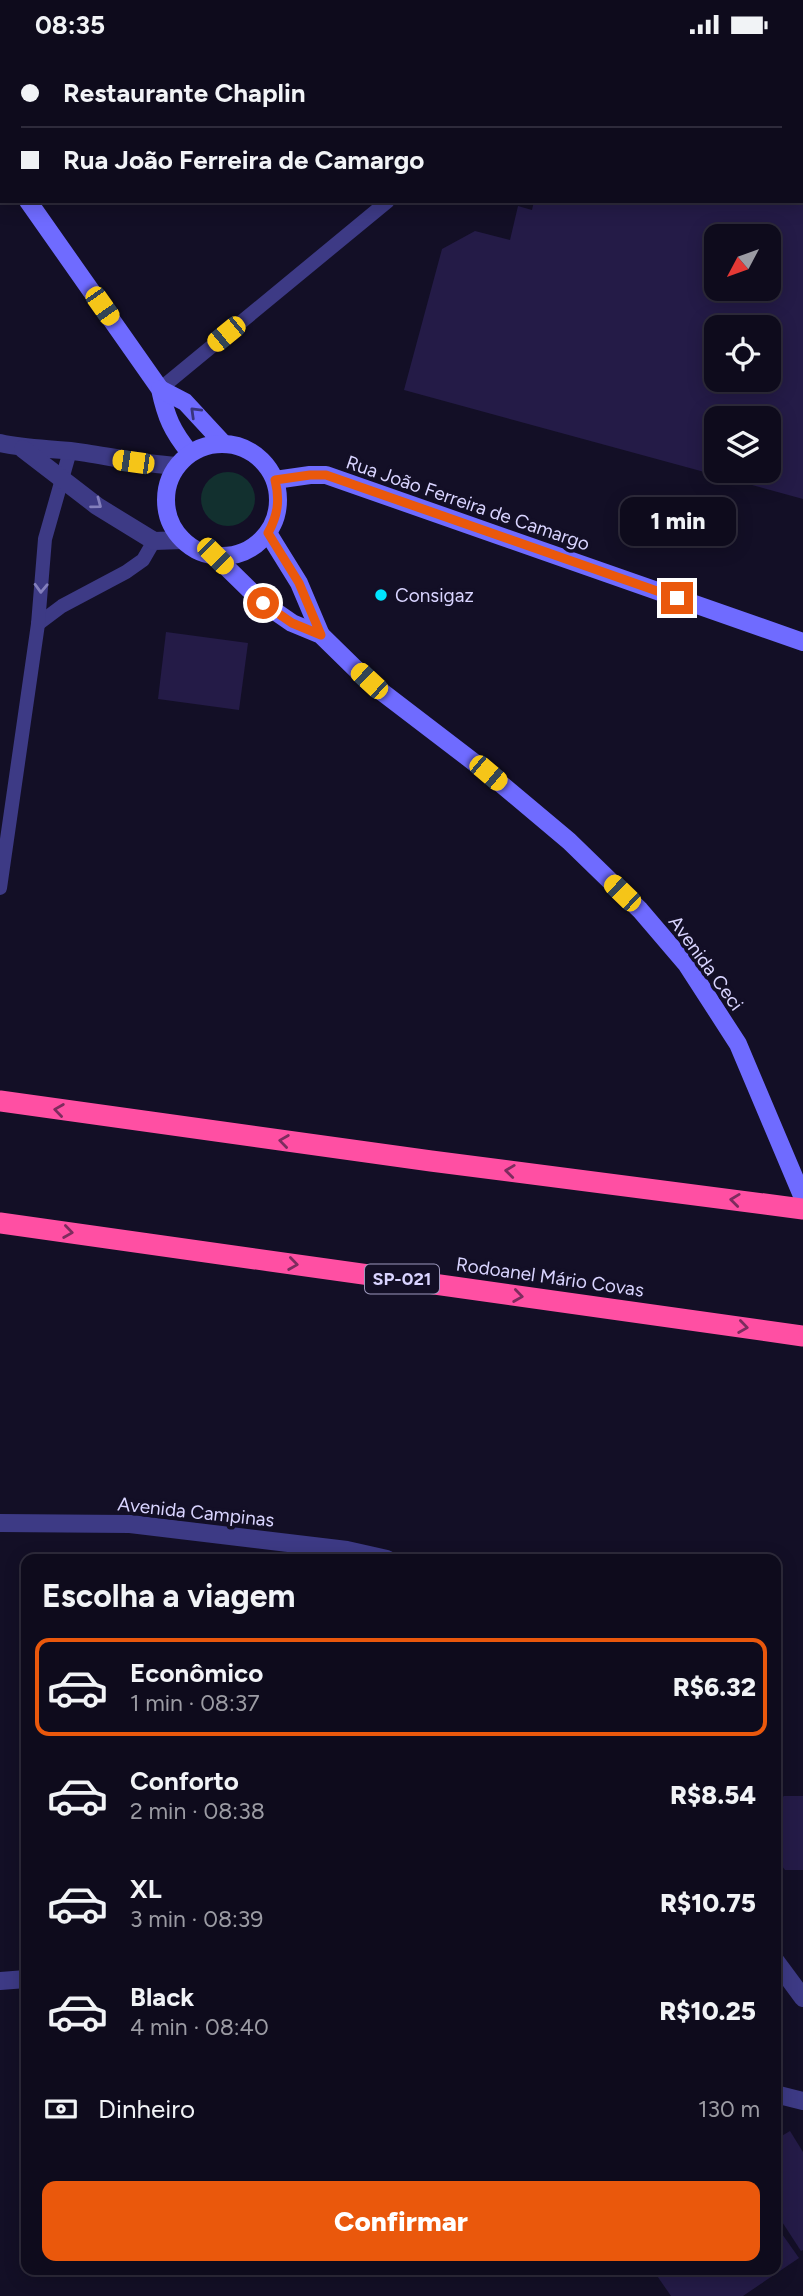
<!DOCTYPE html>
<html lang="pt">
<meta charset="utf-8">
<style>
:root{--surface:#0e0b1c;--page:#171425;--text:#f1f3f6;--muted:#9b9ba3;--line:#2e2b3b;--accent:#ea580c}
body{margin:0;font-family:Figtree,sans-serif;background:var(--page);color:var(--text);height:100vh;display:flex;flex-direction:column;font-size:26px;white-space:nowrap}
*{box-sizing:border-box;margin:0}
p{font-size:23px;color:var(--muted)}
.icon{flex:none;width:38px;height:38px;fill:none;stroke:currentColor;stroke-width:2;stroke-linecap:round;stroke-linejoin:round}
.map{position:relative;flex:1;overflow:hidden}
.details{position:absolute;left:21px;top:1505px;width:760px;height:721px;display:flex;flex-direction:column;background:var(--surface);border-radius:14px;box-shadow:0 4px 18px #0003,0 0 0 2px var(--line)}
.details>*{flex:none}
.banner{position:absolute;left:0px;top:0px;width:803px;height:154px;box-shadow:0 4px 18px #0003,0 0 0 2px var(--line);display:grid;align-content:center;height:154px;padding:0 21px;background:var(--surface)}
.needle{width:46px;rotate:229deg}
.fabs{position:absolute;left:704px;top:175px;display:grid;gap:14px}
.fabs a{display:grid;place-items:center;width:77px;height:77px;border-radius:14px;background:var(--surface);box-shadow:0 4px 18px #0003,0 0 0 2px var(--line);font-size:35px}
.end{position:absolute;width:32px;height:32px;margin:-16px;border:9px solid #ea580c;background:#fff;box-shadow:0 0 0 4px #fff}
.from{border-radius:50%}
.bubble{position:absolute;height:49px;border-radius:14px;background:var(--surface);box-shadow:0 4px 18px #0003,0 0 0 2px var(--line);font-size:23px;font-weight:800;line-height:49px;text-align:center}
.car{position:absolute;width:21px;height:42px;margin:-21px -10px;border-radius:9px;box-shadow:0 0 5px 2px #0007;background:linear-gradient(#f5c518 24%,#345 0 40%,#f5c518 0 76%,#345 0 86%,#f5c518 0)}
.banner b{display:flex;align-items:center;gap:24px;height:66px;font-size:26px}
.banner b+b{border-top:2px solid var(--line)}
.banner i{width:18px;height:18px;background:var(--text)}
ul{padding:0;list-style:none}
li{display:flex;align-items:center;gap:21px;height:98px;margin:0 14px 10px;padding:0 7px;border:4px solid transparent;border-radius:14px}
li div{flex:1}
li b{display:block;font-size:26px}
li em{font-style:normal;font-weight:800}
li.selected{border-color:var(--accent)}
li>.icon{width:63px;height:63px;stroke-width:1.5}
h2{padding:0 21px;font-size:32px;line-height:84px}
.pay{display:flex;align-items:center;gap:18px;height:77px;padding:0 21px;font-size:26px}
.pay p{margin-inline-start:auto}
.cta{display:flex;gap:14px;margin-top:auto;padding:14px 21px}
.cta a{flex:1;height:80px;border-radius:14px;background:var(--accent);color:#fff;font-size:28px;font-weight:800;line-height:80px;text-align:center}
.status{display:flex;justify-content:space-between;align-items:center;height:49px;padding:0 35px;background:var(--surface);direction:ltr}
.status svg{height:19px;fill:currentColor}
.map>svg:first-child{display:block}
.green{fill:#12302f}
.building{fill:#241b47;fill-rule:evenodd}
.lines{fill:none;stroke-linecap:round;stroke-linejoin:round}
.lane{stroke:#3d3a85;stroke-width:14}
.street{stroke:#3d3a85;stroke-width:18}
.secondary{stroke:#6f6bff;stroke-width:18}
.highway{stroke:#ff4fa3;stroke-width:21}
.oneway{stroke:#38347d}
.oneway2{stroke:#837fbc}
.oneway3{stroke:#7d2c5e}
.route{stroke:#ea580c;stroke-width:9}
.poi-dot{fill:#00e5ff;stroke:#130f26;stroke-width:2.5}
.labels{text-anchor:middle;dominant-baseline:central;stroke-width:7;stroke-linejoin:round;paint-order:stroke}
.shield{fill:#130f26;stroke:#9e99be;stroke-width:2}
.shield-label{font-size:18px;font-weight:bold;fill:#d9d4ff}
.street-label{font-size:19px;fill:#d9d4ff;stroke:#130f26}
.poi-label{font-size:19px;fill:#d9d4ff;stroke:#130f26;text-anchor:start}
</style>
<div class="status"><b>08:35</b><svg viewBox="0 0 49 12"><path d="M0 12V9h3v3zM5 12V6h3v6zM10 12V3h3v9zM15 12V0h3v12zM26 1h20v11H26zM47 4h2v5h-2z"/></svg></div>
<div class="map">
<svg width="803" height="2247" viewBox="0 0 803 2247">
<rect width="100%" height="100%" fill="#130f26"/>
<circle class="green" cx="228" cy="450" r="27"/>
<g class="building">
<path d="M 534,152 L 803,152 L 803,450 L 404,341 L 442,200 L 475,182 L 510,191 L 518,157 L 532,161 ZM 716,187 L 768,187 L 768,240 L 716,240 ZM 716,278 L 768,278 L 768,331 L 716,331 ZM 716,369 L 768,369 L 768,422 L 716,422 Z"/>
<polygon points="166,583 248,594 239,661 158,650"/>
<polygon points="784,1747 803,1747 803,1821 785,1821 775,1808 775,1754"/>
<polygon points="790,2082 803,2103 803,2201 801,2202 775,2162 775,2091"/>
<polygon points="775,2175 799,2209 743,2247 671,2247 653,2221 775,2221"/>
</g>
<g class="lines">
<g class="lane">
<polyline points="577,2 579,0"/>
<polyline points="160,340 388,152"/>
<polyline points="38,575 62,557 126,523 143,511 154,492"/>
<polyline points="0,839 38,575 45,490 70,402"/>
</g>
<g class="street">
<path d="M 0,394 C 29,401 57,399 86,404 C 117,409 146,415 177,417"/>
<polyline points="23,400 97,457 154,492 183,491"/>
<polyline points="0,1474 130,1475 347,1501 387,1510"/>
<polyline points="775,1911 803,1949"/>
<polyline points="0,1932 26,1930"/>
<polyline points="775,2045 803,2052"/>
</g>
<g class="secondary">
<polyline points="0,112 2,114"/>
<path d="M 28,152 L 160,340 C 166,368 172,382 190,404"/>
<polyline points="160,340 185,353 223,394"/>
<circle cx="222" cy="451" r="56"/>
<polyline points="275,431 310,426 326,426 803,593"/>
<polyline points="268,484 299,534 321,586"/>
<polyline points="215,507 263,554 292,574 321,586 369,633 488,724 569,792 640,861 687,916 738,995 803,1149"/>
</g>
<g class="highway">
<polyline points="0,1052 431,1112 803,1160"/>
<polyline points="0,1174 803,1287"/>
</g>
</g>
<defs><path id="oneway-chevron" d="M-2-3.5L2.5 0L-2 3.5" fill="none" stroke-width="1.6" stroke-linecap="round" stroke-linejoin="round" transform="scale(1.75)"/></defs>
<use class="oneway" href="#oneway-chevron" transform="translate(195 363) rotate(-136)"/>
<g class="oneway2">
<use href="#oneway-chevron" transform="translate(97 455) rotate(37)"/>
<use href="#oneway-chevron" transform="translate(41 539) rotate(92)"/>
</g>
<g class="oneway3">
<use href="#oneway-chevron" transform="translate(59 1061) rotate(-172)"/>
<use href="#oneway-chevron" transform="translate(284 1092) rotate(-172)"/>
<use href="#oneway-chevron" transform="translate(510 1122) rotate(-173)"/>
<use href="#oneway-chevron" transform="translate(735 1151) rotate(-173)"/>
<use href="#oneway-chevron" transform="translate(68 1183) rotate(8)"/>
<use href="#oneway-chevron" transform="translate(293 1215) rotate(8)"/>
<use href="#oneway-chevron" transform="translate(518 1247) rotate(8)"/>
<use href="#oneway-chevron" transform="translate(743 1278) rotate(8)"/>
</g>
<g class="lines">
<path class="route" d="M 263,554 L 292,574 L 321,586 L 299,534 L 268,484 C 278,466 280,451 275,431 L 310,426 L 326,426 L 677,549"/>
</g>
<circle class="poi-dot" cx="381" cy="546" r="7"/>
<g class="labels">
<rect class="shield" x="365" y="1215.5" width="74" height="29" rx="5"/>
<g class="shield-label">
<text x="402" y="1230">SP-021</text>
</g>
<g class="street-label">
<text transform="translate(468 454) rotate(19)">Rua João Ferreira de Camargo</text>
<text transform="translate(706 914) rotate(54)">Avenida Ceci</text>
<text transform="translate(550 1228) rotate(8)">Rodoanel Mário Covas</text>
<text transform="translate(196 1463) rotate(6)">Avenida Campinas</text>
</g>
<g class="poi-label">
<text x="395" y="546">Consigaz</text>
</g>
</g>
</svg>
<div class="fabs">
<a><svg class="needle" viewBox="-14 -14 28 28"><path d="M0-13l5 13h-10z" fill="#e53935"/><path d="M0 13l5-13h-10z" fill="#9b9ba3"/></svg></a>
<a><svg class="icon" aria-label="locate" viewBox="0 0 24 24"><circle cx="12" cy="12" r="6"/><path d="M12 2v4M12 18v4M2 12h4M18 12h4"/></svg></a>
<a><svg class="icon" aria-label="layers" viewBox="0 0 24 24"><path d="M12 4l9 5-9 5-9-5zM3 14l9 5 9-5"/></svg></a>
</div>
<i class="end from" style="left:263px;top:554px"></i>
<i class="end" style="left:677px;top:549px"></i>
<div class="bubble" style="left:620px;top:448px;width:116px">1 min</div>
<i class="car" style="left:102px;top:257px;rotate:145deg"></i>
<i class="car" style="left:226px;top:285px;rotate:231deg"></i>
<i class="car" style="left:133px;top:413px;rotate:278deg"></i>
<i class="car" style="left:215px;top:507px;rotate:135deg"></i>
<i class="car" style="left:369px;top:632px;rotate:313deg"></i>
<i class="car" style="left:488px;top:724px;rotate:130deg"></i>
<i class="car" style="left:622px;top:844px;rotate:314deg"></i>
<div class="banner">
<b><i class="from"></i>Restaurante Chaplin</b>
<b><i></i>Rua João Ferreira de Camargo</b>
</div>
<section class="details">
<h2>Escolha a viagem</h2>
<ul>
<li class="selected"><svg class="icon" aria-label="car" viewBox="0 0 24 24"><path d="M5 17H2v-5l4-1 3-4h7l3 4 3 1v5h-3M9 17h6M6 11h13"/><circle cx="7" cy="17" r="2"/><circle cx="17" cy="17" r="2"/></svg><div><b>Econômico</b><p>1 min · 08:37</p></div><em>R$6.32</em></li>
<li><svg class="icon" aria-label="car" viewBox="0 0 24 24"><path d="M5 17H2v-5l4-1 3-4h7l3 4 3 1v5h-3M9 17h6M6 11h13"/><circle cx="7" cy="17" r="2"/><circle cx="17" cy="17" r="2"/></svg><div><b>Conforto</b><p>2 min · 08:38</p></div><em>R$8.54</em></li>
<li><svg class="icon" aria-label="car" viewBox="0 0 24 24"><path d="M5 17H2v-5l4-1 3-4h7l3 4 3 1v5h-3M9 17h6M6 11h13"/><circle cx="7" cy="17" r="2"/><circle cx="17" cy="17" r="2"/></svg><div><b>XL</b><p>3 min · 08:39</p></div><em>R$10.75</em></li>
<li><svg class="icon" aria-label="car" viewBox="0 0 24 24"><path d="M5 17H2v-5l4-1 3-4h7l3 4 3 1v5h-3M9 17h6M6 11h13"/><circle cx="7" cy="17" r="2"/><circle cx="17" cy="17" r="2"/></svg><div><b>Black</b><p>4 min · 08:40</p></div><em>R$10.25</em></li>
</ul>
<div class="pay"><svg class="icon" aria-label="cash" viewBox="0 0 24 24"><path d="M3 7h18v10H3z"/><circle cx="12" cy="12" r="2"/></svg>Dinheiro<p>130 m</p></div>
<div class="cta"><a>Confirmar</a></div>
</section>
</div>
